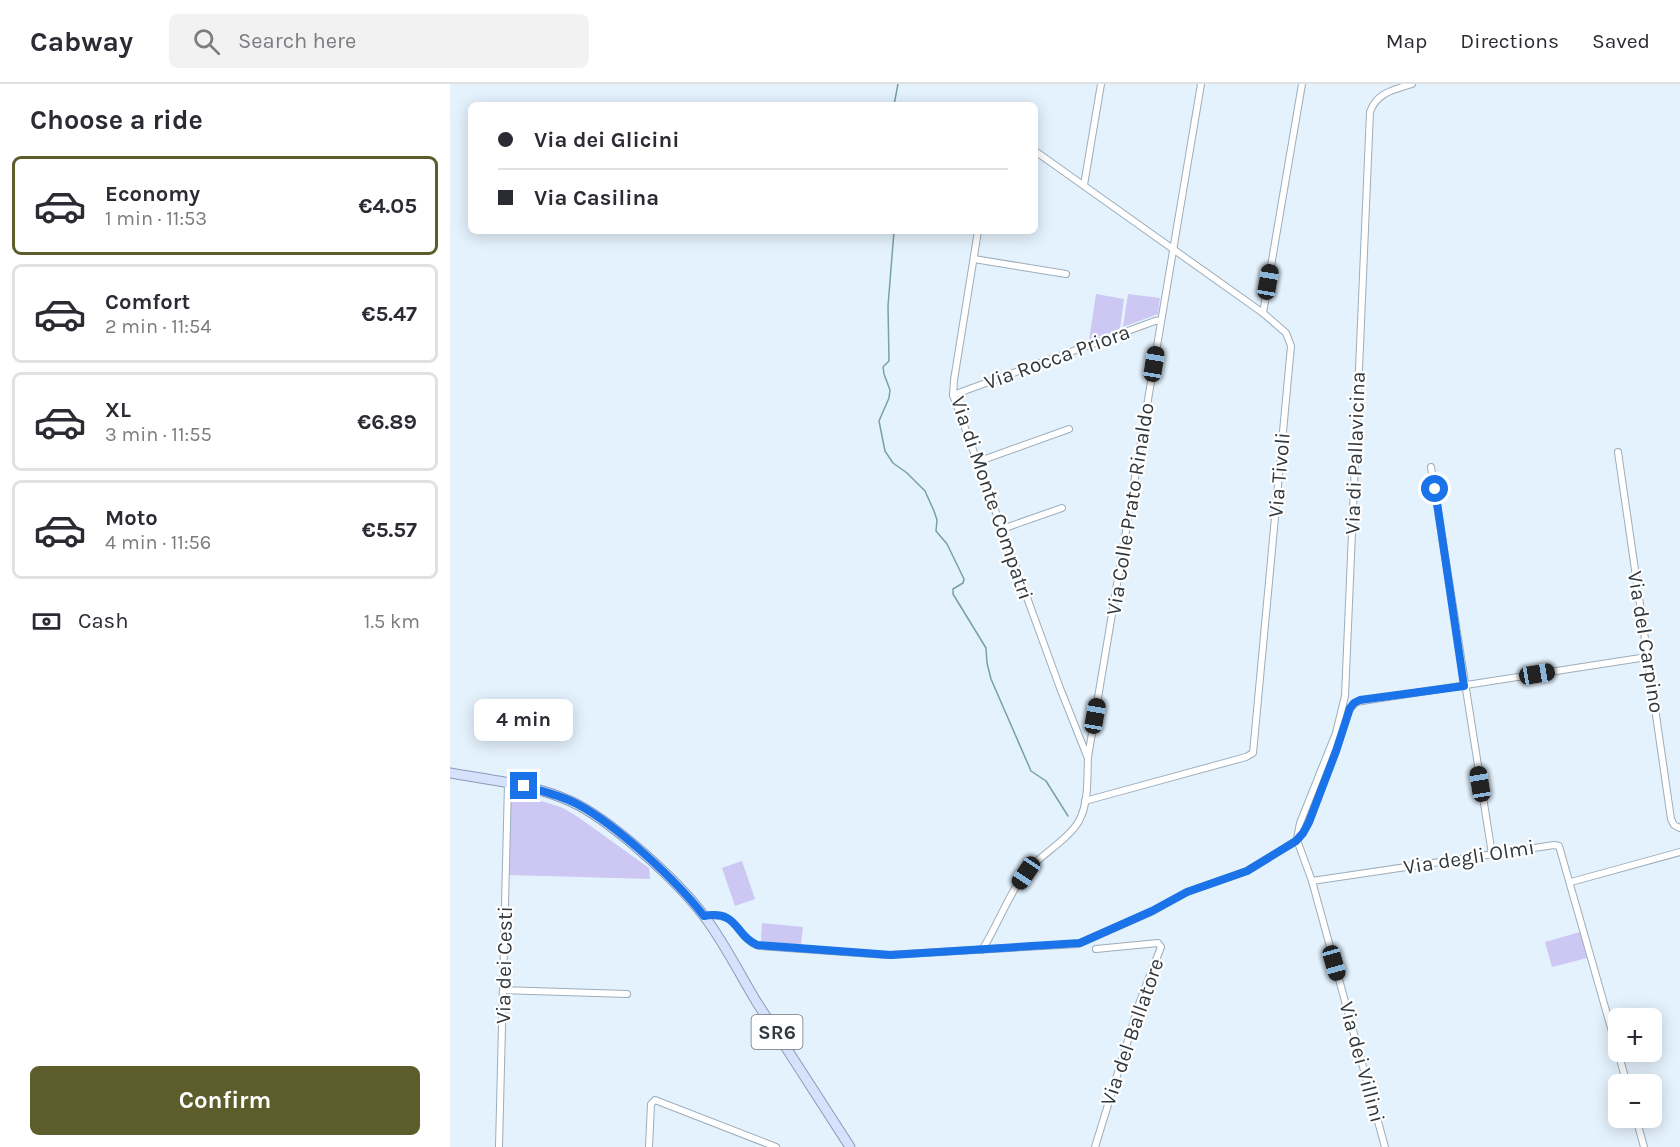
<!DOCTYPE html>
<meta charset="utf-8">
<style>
:root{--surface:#fff;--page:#f2f2f3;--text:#2b2b33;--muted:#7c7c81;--line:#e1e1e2;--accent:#5c5d2a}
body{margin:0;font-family:Karla,sans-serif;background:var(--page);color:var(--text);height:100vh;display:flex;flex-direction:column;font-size:22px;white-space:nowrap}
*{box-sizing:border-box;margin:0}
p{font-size:20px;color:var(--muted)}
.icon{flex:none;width:33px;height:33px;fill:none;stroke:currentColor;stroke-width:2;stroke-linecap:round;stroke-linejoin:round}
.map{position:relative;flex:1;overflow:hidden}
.sheet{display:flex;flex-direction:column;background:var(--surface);width:450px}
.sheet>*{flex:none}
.guide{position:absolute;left:18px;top:18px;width:570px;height:132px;border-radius:9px;box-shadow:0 3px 15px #0003;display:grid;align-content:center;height:132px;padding:0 30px;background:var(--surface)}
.buttons{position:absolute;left:1158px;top:924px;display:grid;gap:12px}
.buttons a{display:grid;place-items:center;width:54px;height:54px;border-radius:9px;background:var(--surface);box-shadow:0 3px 15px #0003;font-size:30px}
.end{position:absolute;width:27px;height:27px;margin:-14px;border:8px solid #1a73e8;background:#fff;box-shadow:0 0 0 3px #fff}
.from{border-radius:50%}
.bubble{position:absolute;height:42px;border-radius:9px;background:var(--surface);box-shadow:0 3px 15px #0003;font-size:20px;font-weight:700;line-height:42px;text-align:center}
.car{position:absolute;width:18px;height:36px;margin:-18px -9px;border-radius:8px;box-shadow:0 0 4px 2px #0007;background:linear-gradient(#222 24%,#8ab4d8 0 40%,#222 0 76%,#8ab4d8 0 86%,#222 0)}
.guide b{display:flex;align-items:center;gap:21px;height:57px;font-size:22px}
.guide b+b{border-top:2px solid var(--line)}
.guide i{width:15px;height:15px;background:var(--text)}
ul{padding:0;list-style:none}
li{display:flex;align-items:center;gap:18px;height:99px;margin:0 12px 9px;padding:0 18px;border:3px solid var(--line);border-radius:9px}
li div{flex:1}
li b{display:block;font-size:22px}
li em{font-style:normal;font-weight:700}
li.selected{border-color:var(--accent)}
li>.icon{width:54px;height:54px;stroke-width:1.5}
h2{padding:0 30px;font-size:27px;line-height:72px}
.pay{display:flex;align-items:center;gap:15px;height:66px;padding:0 30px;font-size:22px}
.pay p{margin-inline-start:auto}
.cta{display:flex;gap:12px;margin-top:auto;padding:12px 30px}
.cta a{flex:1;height:69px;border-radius:9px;background:var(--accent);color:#fff;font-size:24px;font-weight:700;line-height:69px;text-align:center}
header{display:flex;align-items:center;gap:36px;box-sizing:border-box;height:84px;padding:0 30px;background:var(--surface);border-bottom:2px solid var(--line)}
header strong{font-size:28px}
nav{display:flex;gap:33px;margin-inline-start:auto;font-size:21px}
.search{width:420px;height:54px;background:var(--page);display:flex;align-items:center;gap:15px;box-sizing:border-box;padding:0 21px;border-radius:9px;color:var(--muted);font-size:22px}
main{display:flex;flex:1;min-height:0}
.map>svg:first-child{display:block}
.green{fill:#cdc7f3}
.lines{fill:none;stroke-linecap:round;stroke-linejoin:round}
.stream{stroke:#77a29f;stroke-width:1.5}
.street-casing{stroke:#9dadba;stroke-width:8}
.primary-casing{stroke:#8a9ab7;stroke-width:11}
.street{stroke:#fff;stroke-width:6}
.primary{stroke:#d6e2fb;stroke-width:9}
.route{stroke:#1a73e8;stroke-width:8}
.labels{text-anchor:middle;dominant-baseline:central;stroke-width:4.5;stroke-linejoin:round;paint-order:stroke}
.shield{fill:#fff;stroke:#707478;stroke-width:1.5}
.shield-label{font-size:20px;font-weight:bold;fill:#32393e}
.street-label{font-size:21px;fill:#32393e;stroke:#fff}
</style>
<header>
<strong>Cabway</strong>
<div class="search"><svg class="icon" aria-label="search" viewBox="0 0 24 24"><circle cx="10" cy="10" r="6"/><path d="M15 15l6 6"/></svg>Search here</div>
<nav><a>Map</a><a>Directions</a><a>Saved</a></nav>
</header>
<main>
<section class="sheet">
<h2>Choose a ride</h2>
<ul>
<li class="selected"><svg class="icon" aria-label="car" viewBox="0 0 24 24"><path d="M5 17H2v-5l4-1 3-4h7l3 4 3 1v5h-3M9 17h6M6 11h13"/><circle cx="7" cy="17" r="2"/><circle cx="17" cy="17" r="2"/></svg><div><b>Economy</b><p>1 min · 11:53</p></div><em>€4.05</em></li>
<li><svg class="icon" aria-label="car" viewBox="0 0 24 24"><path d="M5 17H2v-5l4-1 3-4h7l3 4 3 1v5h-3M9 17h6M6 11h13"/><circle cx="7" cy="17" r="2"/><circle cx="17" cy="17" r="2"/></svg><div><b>Comfort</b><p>2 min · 11:54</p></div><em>€5.47</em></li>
<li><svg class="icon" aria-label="car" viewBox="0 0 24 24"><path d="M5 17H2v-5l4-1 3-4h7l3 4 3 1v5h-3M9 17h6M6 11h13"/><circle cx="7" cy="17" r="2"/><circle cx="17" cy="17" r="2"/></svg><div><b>XL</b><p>3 min · 11:55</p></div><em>€6.89</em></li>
<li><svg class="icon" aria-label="car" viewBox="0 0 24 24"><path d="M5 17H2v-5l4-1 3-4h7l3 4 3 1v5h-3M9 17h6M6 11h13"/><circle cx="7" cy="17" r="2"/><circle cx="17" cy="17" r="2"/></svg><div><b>Moto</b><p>4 min · 11:56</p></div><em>€5.57</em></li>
</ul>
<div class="pay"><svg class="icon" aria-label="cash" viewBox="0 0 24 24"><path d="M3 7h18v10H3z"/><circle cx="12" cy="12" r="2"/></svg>Cash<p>1.5 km</p></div>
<div class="cta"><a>Confirm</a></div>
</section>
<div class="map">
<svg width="1230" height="1063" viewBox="0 0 1230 1063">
<rect width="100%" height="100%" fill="#e4f2fd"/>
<g class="green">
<polygon points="646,210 674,215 670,245 639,256"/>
<polygon points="678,210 710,214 708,230 673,243"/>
<polygon points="60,712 95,718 113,724 128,733 199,784 200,795 59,791"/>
<polygon points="292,777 305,815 285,822 272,784"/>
<polygon points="312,839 353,843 351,861 311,857"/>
<polygon points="1130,848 1137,874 1102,883 1095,858"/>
</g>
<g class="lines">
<g class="stream">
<polyline points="444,21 448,0"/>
<polyline points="444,147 438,222 439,277 433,283 434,290 440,306 439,314 429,337 435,367 443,379 457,389 475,407 484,427 487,436 486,447 497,460 514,495 513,499 503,505 503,510 536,564 537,579 541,595 581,687 596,697 618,732"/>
</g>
<g class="street-casing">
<g id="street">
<polyline points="585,67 813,229 836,249 841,262 803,669 796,673 635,717"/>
<polyline points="634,101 651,0"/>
<polyline points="528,147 504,296 503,311 610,604 637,672"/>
<polyline points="524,175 616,190"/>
<polyline points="813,229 852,0"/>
<polyline points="503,311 705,237 711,236"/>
<polyline points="1168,368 1221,735 1224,741 1230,744"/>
<polyline points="527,378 619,345"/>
<polyline points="981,383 1042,770"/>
<polyline points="552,445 612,424"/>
<path d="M 847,755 L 850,739 L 886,649 L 895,612 L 920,28 C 927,8 944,6 962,0"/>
<polyline points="847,756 862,797 935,1063"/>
<polyline points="862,797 1104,761 1109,762 1177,1000"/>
<polyline points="1121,798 1230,768"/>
<path d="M 254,832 C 290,826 285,854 309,862 L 437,871 L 628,860 L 703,827 L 737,808 L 797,787 L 846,757 L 853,749 L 859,738 L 886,667 L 899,626 L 906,618 L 1197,573"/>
<path d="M 532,866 C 548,841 557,813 575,789 C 590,771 618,756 629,737 C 639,718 637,694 638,673 L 751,0"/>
<polyline points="53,906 177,910"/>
<polyline points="1186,1034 1194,1063"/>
<polyline points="49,1063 58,699"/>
<polyline points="199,1063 201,1020 205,1016 326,1063"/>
<polyline points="645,1063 690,917 711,863 708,859 646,865"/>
</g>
</g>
<g class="primary-casing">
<path id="primary" d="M 0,689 C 40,696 83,700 120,717 C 160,735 227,796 254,832 C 274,858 289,889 306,917 C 337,966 369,1014 400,1063"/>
</g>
<use href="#street" class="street"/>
<use href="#primary" class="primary"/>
</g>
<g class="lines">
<path class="route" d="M 74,702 C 92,707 110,711 127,720 C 167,741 226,796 254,832 C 289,826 284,851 307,861 L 441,871 L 630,859 L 702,827 L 737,808 L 797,787 L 846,757 L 853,749 L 859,738 L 886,667 L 900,624 L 904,619 L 910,616 L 1014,602 L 985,405"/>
</g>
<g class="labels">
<rect class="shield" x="301.5" y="931" width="51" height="34" rx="4.5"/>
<g class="shield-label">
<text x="327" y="948">SR6</text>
</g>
<g class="street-label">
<text transform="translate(607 273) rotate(-20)">Via Rocca Priora</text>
<text transform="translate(905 369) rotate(-88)">Via di Pallavicina</text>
<text transform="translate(829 391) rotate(-85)">Via Tivoli</text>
<text transform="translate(542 414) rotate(71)">Via di Monte Compatri</text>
<text transform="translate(680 425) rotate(-81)">Via Colle Prato Rinaldo</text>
<text transform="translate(1196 558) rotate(81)">Via del Carpino</text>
<text transform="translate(1019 773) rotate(-9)">Via degli Olmi</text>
<text transform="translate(54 881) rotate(-89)">Via dei Cesti</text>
<text transform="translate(682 948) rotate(-71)">Via del Ballatore</text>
<text transform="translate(912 978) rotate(75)">Via dei Villini</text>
</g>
</g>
</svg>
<div class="buttons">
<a>+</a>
<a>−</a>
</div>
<i class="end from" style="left:985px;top:405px"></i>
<i class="end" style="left:74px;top:702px"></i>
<div class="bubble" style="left:24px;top:615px;width:99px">4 min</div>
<i class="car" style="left:818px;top:198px;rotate:10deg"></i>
<i class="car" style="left:704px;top:280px;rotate:9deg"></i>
<i class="car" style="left:1087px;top:590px;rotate:80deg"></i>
<i class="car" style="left:645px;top:632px;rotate:10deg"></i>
<i class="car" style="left:1030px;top:700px;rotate:351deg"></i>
<i class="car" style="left:576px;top:789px;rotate:214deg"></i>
<i class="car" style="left:884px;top:879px;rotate:164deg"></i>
<div class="guide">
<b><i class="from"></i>Via dei Glicini</b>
<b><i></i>Via Casilina</b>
</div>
</div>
</main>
